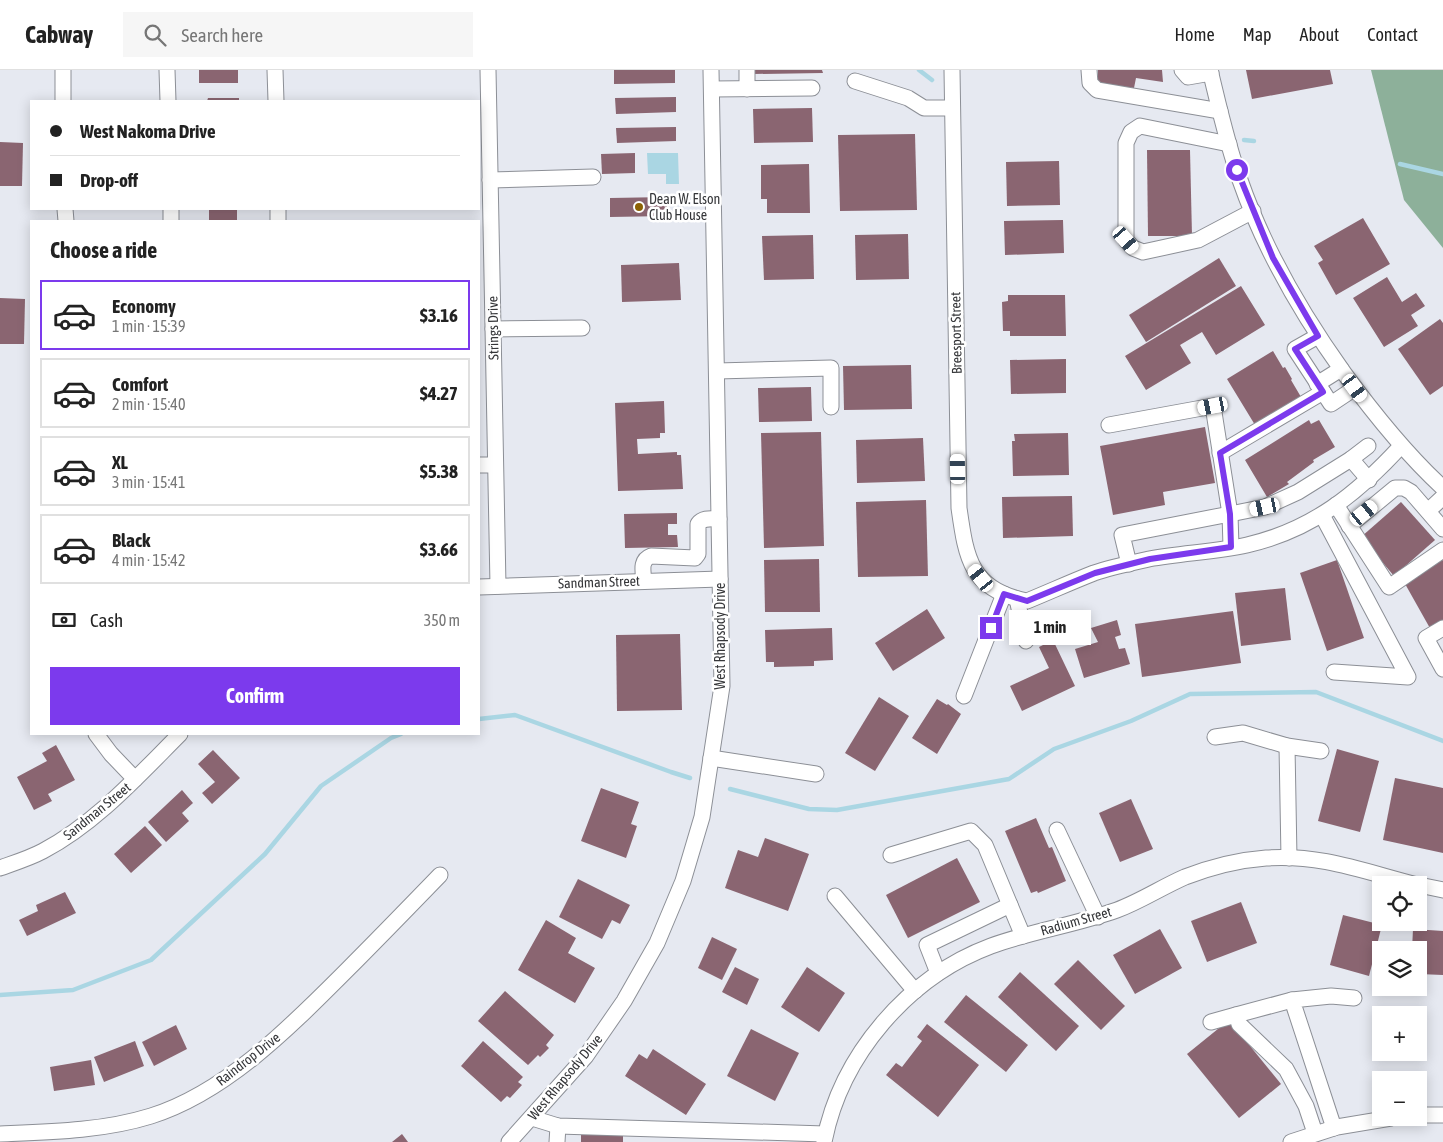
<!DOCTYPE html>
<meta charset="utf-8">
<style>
:root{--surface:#fff;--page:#f6f6f6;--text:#222;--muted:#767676;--line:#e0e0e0;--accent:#7c3aed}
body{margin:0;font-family:"Asap Condensed",sans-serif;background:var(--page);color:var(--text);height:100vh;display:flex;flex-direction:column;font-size:19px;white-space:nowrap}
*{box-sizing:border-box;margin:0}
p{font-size:16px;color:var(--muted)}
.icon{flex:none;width:28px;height:28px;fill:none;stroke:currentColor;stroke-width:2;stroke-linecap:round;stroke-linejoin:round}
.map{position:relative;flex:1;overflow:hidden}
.panel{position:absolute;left:30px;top:150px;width:450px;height:515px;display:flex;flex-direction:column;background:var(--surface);border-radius:0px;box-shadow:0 2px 12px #0003}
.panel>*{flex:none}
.hud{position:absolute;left:30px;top:30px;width:450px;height:110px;border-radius:0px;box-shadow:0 2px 12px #0003;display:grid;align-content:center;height:110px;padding:0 20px;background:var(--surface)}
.controls{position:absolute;left:1372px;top:806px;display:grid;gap:10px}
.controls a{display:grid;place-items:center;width:55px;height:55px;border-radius:0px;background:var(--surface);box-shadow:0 2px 12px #0003;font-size:25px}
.end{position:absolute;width:22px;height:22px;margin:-11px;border:6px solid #7c3aed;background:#fff;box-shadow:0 0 0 2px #fff}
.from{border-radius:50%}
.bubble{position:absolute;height:35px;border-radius:0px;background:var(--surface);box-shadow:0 2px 12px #0003;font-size:16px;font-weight:700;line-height:35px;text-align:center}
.car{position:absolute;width:15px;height:30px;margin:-15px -8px;border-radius:6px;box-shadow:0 0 4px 1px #0007;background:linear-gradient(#fff 24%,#345 0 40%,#fff 0 76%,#345 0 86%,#fff 0)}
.hud b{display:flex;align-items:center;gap:18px;height:48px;font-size:19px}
.hud b+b{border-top:1px solid var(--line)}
.hud i{width:12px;height:12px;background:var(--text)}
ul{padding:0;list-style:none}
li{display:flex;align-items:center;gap:15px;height:70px;margin:0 10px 8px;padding:0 10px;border:2px solid var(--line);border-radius:0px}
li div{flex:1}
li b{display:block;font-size:19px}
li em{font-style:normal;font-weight:700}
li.selected{border-color:var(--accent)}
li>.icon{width:45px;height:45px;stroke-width:1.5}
h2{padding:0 20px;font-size:22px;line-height:60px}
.pay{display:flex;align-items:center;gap:12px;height:55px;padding:0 20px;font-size:19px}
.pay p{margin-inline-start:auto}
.action{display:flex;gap:10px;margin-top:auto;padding:10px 20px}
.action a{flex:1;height:58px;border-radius:0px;background:var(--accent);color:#fff;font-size:20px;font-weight:700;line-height:58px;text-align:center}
header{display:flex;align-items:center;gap:30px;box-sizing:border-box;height:70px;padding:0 25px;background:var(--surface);border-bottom:1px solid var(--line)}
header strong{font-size:24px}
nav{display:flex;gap:28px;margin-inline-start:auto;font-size:18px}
.search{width:350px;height:45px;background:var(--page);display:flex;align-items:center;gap:12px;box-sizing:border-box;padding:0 18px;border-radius:0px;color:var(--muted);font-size:19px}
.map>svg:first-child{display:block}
.forest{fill:#8db09a}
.water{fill:#aad6e3}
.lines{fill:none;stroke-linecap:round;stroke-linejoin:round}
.stream{stroke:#aad6e3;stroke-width:4.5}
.building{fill:#8a6571}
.minor-casing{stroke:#8c8f96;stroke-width:17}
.minor{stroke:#fff;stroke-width:15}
.route{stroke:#7c3aed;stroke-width:6}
.poi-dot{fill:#8c6104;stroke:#fff;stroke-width:2}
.labels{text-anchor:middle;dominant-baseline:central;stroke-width:5;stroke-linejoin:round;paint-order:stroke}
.poi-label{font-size:14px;fill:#353639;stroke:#fff;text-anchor:start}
.street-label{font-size:14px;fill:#353639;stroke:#fff}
</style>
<header>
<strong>Cabway</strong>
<div class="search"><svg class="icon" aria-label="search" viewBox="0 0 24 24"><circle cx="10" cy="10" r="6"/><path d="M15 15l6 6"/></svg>Search here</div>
<nav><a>Home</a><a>Map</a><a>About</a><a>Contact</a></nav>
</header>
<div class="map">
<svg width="1443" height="1072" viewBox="0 0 1443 1072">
<rect width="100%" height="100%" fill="#e6e9f1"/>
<polygon class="forest" points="1371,0 1443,0 1443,178 1404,130"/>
<polygon class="water" points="647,83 678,83 679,114 666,114 666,104 648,104"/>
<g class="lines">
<g class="stream">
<polyline points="919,0 932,10"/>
<polyline points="1244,70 1254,71"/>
<polyline points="1400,94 1443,104"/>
<polyline points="479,649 515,645 671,702 690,708"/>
<polyline points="730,719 809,739 837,740 1009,709 1054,679 1131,651 1190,624 1316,622 1443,671"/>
<polyline points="0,925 73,920 151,890 265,784 321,716 391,668 401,664"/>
</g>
</g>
<g class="building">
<rect x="199" y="0" width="39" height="13"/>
<polygon points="614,0 675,0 675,13 614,14"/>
<polygon points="753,0 822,0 823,3 754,4"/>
<polygon points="1098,0 1162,0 1163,12 1136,8 1134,18 1098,13"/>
<polygon points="1246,0 1330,0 1333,14 1252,29"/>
<polygon points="676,27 676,42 616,44 615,28"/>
<polygon points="208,28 239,28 239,31 207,31"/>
<polygon points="812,38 813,72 754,73 753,39"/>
<polygon points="676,57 676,71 617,73 616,58"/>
<polygon points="915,64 917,140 840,141 838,65"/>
<polygon points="0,72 23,73 22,116 0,116"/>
<polygon points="1147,80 1190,80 1192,166 1148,166"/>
<polygon points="635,83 635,103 602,104 601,84"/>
<polygon points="1059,91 1060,135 1007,136 1006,92"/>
<polygon points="809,94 810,143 767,143 767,129 761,129 761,95"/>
<polygon points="667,127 667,146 610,147 610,128"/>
<rect x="209" y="139" width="28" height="12"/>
<polygon points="1363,148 1390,194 1336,225 1318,193 1323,190 1314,176"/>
<polygon points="1063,150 1064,183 1005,185 1004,151"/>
<polygon points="908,164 909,209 856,210 855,165"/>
<polygon points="813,165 814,209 764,210 762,166"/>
<polygon points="1219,188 1236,216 1146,272 1129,245"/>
<polygon points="679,193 681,230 622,232 621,195"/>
<polygon points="1387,207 1402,232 1416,223 1425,236 1411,245 1418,256 1384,277 1353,228"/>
<polygon points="1241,216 1265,255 1216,285 1202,262 1180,275 1191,293 1146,320 1125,286"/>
<polygon points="1008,225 1065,225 1066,266 1010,266 1010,261 1003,261 1002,232 1008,231"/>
<polygon points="0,228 25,229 24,274 0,274"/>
<polygon points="1440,249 1443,253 1443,316 1430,325 1398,279"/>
<polygon points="1273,281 1283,298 1285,297 1292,309 1291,310 1301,327 1255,355 1227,309"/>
<polygon points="1066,289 1066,323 1011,324 1010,290"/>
<polygon points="911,295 912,339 844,340 843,296"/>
<polygon points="811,317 812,351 759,352 758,318"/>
<polygon points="664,331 665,363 660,363 660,368 637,369 638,384 677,382 677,385 681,385 683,419 618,421 615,333"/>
<polygon points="1309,350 1311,354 1319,350 1335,377 1313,390 1314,392 1287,412 1289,414 1267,427 1245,390"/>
<polygon points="1205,357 1215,413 1163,422 1165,435 1113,445 1100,376"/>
<polygon points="821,362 824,476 764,478 761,363"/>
<polygon points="1068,363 1069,405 1013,406 1012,371 1015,371 1014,364"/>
<polygon points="923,368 925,411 857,413 856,370"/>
<polygon points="1072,426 1073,466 1003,468 1002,427"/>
<polygon points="926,430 928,506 858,507 856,432"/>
<polygon points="1401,432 1435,470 1394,506 1361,467"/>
<polygon points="677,443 677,454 668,454 668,465 677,465 678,477 625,478 624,444"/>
<polygon points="819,489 820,542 765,542 764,490"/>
<polygon points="1337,490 1364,568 1327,581 1300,503"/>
<polygon points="1443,490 1443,553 1431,560 1404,512"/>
<polygon points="1285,518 1291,570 1241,576 1235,523"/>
<polygon points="927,539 945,568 893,601 875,573"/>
<polygon points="1233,541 1241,593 1142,607 1135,554"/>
<polygon points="1117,550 1121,565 1115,567 1119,579 1125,578 1130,594 1084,608 1075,579 1098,572 1091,558"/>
<polygon points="832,558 833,590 814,591 814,596 774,597 774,592 766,592 765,560"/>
<polygon points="680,564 682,640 617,641 616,565"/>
<polygon points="1053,570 1075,616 1022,641 1010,616 1049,598 1039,577"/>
<polygon points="879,627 909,646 875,701 845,683"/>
<polygon points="937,629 947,635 948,634 961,644 937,684 912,668"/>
<polygon points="56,675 75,710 48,724 52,731 34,740 17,707 47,691 42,683"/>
<polygon points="1337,679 1379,691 1360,762 1318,751"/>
<polygon points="213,680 240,708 212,734 202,723 215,712 198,694"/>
<polygon points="1395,708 1443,718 1443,783 1383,770"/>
<polygon points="601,718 639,732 631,754 637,756 626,788 581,771"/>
<polygon points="182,720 193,733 182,743 189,751 166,772 148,752"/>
<polygon points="1131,729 1153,779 1120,792 1099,743"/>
<polygon points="1036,748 1049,778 1052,777 1066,811 1038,823 1037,821 1031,823 1005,761"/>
<polygon points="145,756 162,775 131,803 114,784"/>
<polygon points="765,768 809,784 788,841 725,818 738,780 758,787"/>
<polygon points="957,788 980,832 908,868 886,825"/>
<polygon points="578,809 630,835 620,854 612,850 602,869 559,847"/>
<polygon points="65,822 76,843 27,866 19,850 38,841 36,835"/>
<polygon points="1241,832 1257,873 1207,892 1191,851"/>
<polygon points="1343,845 1382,855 1369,906 1330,895"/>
<polygon points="546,850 576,868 568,883 595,898 575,933 518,900"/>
<polygon points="1160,859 1182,898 1135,924 1113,885"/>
<polygon points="1413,859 1443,861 1443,905 1419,904 1419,880 1412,880"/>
<polygon points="712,867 737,879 722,910 698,898"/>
<polygon points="1078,890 1125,936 1101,960 1054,914"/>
<polygon points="735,897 759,909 747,935 722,922"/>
<polygon points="807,897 845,923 819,962 781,937"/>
<polygon points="1020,902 1079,956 1056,981 998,927"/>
<polygon points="505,921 554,965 546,975 549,978 540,987 538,985 528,995 478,951"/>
<polygon points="966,925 1028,975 1006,1002 944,952"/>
<polygon points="1229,950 1281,1014 1239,1048 1187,984"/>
<polygon points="927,954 979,995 938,1047 886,1005 896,993 902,997 922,971 917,967"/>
<polygon points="176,955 187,979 154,996 142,972"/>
<polygon points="751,959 799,983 775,1031 727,1006"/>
<polygon points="135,971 144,996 104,1012 94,987"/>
<polygon points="483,971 523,1007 518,1012 522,1015 510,1028 507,1026 501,1032 461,996"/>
<polygon points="653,979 706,1014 686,1045 625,1006 639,984 647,989"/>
<polygon points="91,990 95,1015 54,1021 50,997"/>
<polygon points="581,1062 623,1063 623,1072 581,1072"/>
<polygon points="402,1064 408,1072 392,1072"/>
</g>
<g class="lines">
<g class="minor-casing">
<g id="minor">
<polyline points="63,0 63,31"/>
<polyline points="167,0 168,31"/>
<polyline points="275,0 276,31"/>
<polyline points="488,0 498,516"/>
<polyline points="747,0 747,19"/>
<path d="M 952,0 L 959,438 C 966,487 970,520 1027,531 C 1049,522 1071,512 1094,503 C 1111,497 1131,493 1149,489 C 1181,483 1215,482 1247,475 C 1312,460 1357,424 1401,376"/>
<polyline points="1089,0 1090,13 1097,20 1220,41"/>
<polyline points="1182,0 1188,7 1211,3"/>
<path d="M 1210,0 C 1219,37 1227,74 1240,110 C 1264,179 1301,243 1344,303 C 1374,344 1405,383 1443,418"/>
<polyline points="855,11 908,28 924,38 952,38"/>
<polyline points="712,19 812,18"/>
<polyline points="1229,74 1140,56 1131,62 1126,73 1126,170 1133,178 1143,182 1198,170 1253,141"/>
<polyline points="490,110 593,107"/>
<polyline points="65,139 66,151"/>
<polyline points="171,139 171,151"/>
<polyline points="278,139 278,151"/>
<polyline points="493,259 582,258"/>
<polyline points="1318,266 1295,279 1331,334 1355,318"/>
<polyline points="717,301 831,298 831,337"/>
<polyline points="1317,314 1341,299"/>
<polyline points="1109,355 1213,336 1230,444 1265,437 1298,422 1351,389"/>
<polyline points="1368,376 1351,389 1369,410"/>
<polyline points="1220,383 1323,322"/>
<polyline points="479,395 495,395"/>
<polyline points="1336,435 1389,517 1443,480"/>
<polyline points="1428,441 1443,427"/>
<polyline points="1322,445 1408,607 1334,602"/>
<polyline points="1349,456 1395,418 1404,418 1411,422 1443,459"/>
<polyline points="1129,494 1122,465 1230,444 1231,477"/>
<path d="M 644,511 C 643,501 640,490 651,486 L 695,488 L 698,484 L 698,454 C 703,447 712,449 719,449"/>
<polyline points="479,517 720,509"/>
<polyline points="1017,529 1026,571"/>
<polyline points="1443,558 1426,568 1443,599"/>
<polyline points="964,626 1004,524"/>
<polyline points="96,664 111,684 135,709"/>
<polyline points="1215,667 1243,663 1287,676 1321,681"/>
<polyline points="1287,676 1289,788"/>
<polyline points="711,688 816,704"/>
<polyline points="1057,760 1098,847"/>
<polyline points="891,785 971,761 985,775 1010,835"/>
<path d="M 0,798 C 14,793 30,788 43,781 C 96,753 138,706 180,664"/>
<polyline points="1419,815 1443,820"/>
<polyline points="835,826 915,921"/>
<polyline points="938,903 927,875 1010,835 1023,866"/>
<polyline points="1292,930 1236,945 1239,954 1286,999 1306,1036 1315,1063"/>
<polyline points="1211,952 1236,945"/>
<polyline points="1419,1045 1443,1045"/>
<polyline points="532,1048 558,1056 825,1064"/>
<polyline points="1334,1058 1292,930 1331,926 1354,928"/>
<path d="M 0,1064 C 50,1062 103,1061 151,1046 C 227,1022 291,956 347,900 C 378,869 409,837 440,805"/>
<polyline points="509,1072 586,986 624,931 657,873 683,811 702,747 722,616 711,0"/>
<polyline points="557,1072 558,1056"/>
<path d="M 824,1072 C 841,985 908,907 991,876 C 1032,861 1075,855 1117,840 C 1141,831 1162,817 1185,807 C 1211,797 1239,790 1266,788 C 1322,784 1365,802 1417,815"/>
<polyline points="1291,1072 1337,1057 1391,1048"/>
</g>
</g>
<use href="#minor" class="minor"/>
</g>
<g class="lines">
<polyline class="route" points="991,558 1004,524 1027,531 1095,503 1150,489 1231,477 1230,444 1220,383 1323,322 1295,279 1318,266 1273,188 1237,100"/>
</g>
<circle class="poi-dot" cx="639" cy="137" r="5"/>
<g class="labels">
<g class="poi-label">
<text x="649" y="129">Dean W. Elson<tspan x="649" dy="16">Club House</tspan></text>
</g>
<g class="street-label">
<text transform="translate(493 258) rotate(-91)">Strings Drive</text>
<text transform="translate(956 263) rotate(-91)">Breesport Street</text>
<text transform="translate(599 512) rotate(-2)">Sandman Street</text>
<text transform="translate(720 566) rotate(-90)">West Rhapsody Drive</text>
<text transform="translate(97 741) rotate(-39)">Sandman Street</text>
<text transform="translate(1076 851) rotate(-16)">Radium Street</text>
<text transform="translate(248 989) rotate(-38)">Raindrop Drive</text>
<text transform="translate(565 1007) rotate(-50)">West Rhapsody Drive</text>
</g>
</g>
</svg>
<div class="controls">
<a><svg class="icon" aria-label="locate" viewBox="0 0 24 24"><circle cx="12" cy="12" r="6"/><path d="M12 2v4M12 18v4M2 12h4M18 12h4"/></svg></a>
<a><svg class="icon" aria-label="layers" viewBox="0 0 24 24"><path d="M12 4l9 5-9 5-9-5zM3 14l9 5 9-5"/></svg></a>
<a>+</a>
<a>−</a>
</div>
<i class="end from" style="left:1237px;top:100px"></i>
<i class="end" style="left:991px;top:558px"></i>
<div class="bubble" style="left:1009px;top:540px;width:82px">1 min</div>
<i class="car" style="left:1126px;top:170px;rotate:139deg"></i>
<i class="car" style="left:1355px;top:318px;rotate:144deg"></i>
<i class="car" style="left:1213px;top:336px;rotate:259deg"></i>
<i class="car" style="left:958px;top:399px;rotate:359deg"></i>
<i class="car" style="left:1265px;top:437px;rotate:258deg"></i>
<i class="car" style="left:1364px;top:443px;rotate:51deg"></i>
<i class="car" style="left:981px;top:508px;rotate:321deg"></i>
<div class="hud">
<b><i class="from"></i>West Nakoma Drive</b>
<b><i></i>Drop-off</b>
</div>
<section class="panel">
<h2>Choose a ride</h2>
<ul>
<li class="selected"><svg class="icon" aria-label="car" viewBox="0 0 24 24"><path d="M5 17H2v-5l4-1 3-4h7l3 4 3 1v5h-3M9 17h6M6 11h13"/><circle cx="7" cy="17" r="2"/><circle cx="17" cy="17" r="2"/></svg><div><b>Economy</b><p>1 min · 15:39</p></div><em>$3.16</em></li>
<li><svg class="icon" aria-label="car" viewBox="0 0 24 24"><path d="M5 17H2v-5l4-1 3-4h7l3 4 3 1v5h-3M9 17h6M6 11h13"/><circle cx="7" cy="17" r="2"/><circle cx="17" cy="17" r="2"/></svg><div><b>Comfort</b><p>2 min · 15:40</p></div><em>$4.27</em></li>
<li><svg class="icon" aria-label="car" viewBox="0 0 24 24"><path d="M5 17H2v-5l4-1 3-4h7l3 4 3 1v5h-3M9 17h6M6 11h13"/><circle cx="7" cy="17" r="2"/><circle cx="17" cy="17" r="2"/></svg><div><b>XL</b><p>3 min · 15:41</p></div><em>$5.38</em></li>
<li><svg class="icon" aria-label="car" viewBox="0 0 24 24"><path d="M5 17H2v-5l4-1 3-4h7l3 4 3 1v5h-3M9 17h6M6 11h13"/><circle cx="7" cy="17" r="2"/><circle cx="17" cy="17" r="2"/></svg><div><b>Black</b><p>4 min · 15:42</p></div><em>$3.66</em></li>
</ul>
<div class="pay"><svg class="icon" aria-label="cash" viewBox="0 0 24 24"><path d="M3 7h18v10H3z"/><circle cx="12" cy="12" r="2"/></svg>Cash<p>350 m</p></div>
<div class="action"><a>Confirm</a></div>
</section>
</div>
